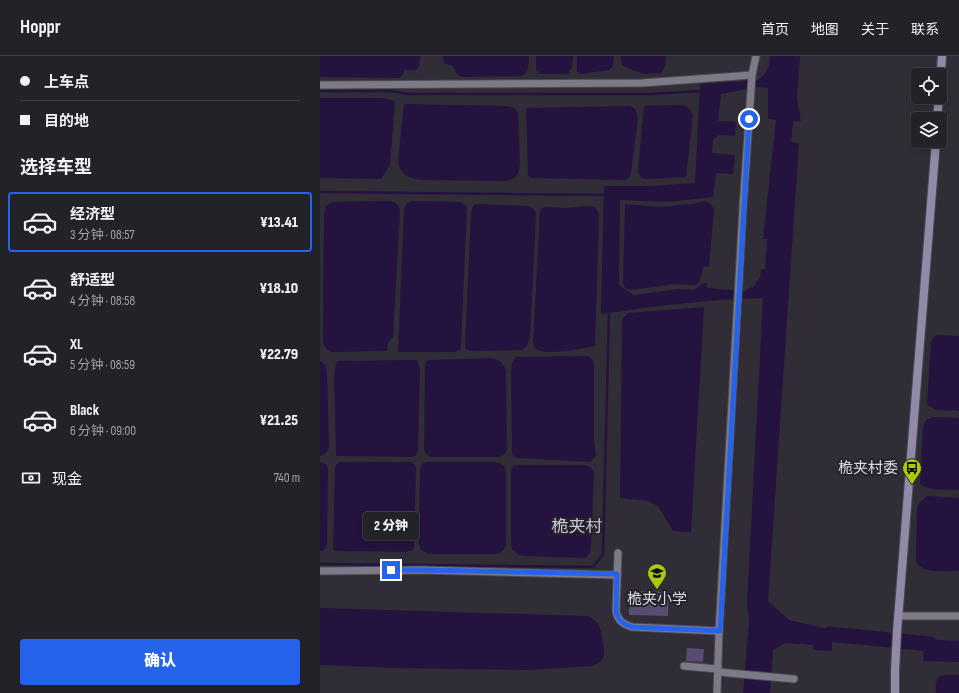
<!DOCTYPE html>
<html lang="zh">
<meta charset="utf-8">
<style>
:root{--surface:#242229;--page:#302f35;--text:#f1f3f6;--muted:#a3a4a8;--line:#413f46;--accent:#2563eb}
body{margin:0;font-family:"Sofia Sans Condensed","Noto Sans SC",sans-serif;background:var(--page);color:var(--text);height:100vh;display:flex;flex-direction:column;font-size:15px;white-space:nowrap}
*{box-sizing:border-box;margin:0}
p{font-size:13px;color:var(--muted)}
.icon{flex:none;width:22px;height:22px;fill:none;stroke:currentColor;stroke-width:2;stroke-linecap:round;stroke-linejoin:round}
.map{position:relative;flex:1;overflow:hidden}
.panel{display:flex;flex-direction:column;background:var(--surface);width:320px}
.panel>*{flex:none}
.guide{display:grid;align-content:center;height:88px;padding:0 20px;background:var(--surface)}
.tools{position:absolute;left:591px;top:12px;display:grid;gap:8px}
.tools a{display:grid;place-items:center;width:36px;height:36px;border-radius:4px;background:var(--surface);box-shadow:0 2px 6px #0003,0 0 0 1px var(--line);font-size:20px}
.end{position:absolute;width:18px;height:18px;margin:-9px;border:5px solid #2563eb;background:#fff;box-shadow:0 0 0 2px #fff}
.from{border-radius:50%}
.bubble{position:absolute;height:28px;border-radius:4px;background:var(--surface);box-shadow:0 2px 6px #0003,0 0 0 1px var(--line);font-size:13px;font-weight:800;line-height:28px;text-align:center}
.guide b{display:flex;align-items:center;gap:14px;height:38px;font-size:15px}
.guide b+b{border-top:1px solid var(--line)}
.guide i{width:10px;height:10px;background:var(--text)}
ul{padding:0;list-style:none}
li{display:flex;align-items:center;gap:12px;height:60px;margin:0 8px 6px;padding:0 12px;border:2px solid transparent;border-radius:4px}
li div{flex:1}
li b{display:block;font-size:15px}
li em{font-style:normal;font-weight:800}
li.selected{border-color:var(--accent)}
li>.icon{width:36px;height:36px;stroke-width:1.5}
h2{padding:0 20px;font-size:18px;line-height:48px}
.pay{display:flex;align-items:center;gap:10px;height:44px;padding:0 20px;font-size:15px}
.pay p{margin-inline-start:auto}
.primary-button{display:flex;gap:8px;margin-top:auto;padding:8px 20px}
.primary-button a{flex:1;height:46px;border-radius:4px;background:var(--accent);color:#fff;font-size:16px;font-weight:800;line-height:46px;text-align:center}
header{display:flex;align-items:center;gap:24px;box-sizing:border-box;height:56px;padding:0 20px;background:var(--surface);border-bottom:1px solid var(--line)}
header strong{font-size:19px}
nav{display:flex;gap:22px;margin-inline-start:auto;font-size:14px}
main{display:flex;flex:1;min-height:0}
.map>svg:first-child{display:block}
.green{fill:#584c71}
.water{fill:#24133e;fill-rule:evenodd}
.lines{fill:none;stroke-linecap:round;stroke-linejoin:round}
.stream{stroke:#24133e;stroke-width:2.5}
.river{stroke:#24133e;stroke-width:15}
.street-casing{stroke:#4b4852;stroke-width:9}
.secondary-casing{stroke:#4b4852;stroke-width:10}
.street{stroke:#7d7a87;stroke-width:7}
.secondary{stroke:#9189a7;stroke-width:8}
.route{stroke:#2563eb;stroke-width:5}
.labels{text-anchor:middle;dominant-baseline:central;stroke-width:4;stroke-linejoin:round;paint-order:stroke}
.poi-label{font-size:15px;fill:#dddbe2;stroke:#26232d;text-anchor:end}
.quarter-label{font-size:17px;fill:#cbc7d5;stroke:#26232d}
</style>
<header>
<strong>Hoppr</strong>
<nav><a>首页</a><a>地图</a><a>关于</a><a>联系</a></nav>
</header>
<main>
<section class="panel">
<div class="guide">
<b><i class="from"></i>上车点</b>
<b><i></i>目的地</b>
</div>
<h2>选择车型</h2>
<ul>
<li class="selected"><svg class="icon" aria-label="car" viewBox="0 0 24 24"><path d="M5 17H2v-5l4-1 3-4h7l3 4 3 1v5h-3M9 17h6M6 11h13"/><circle cx="7" cy="17" r="2"/><circle cx="17" cy="17" r="2"/></svg><div><b>经济型</b><p>3 分钟 · 08:57</p></div><em>¥13.41</em></li>
<li><svg class="icon" aria-label="car" viewBox="0 0 24 24"><path d="M5 17H2v-5l4-1 3-4h7l3 4 3 1v5h-3M9 17h6M6 11h13"/><circle cx="7" cy="17" r="2"/><circle cx="17" cy="17" r="2"/></svg><div><b>舒适型</b><p>4 分钟 · 08:58</p></div><em>¥18.10</em></li>
<li><svg class="icon" aria-label="car" viewBox="0 0 24 24"><path d="M5 17H2v-5l4-1 3-4h7l3 4 3 1v5h-3M9 17h6M6 11h13"/><circle cx="7" cy="17" r="2"/><circle cx="17" cy="17" r="2"/></svg><div><b>XL</b><p>5 分钟 · 08:59</p></div><em>¥22.79</em></li>
<li><svg class="icon" aria-label="car" viewBox="0 0 24 24"><path d="M5 17H2v-5l4-1 3-4h7l3 4 3 1v5h-3M9 17h6M6 11h13"/><circle cx="7" cy="17" r="2"/><circle cx="17" cy="17" r="2"/></svg><div><b>Black</b><p>6 分钟 · 09:00</p></div><em>¥21.25</em></li>
</ul>
<div class="pay"><svg class="icon" aria-label="cash" viewBox="0 0 24 24"><path d="M3 7h18v10H3z"/><circle cx="12" cy="12" r="2"/></svg>现金<p>740 m</p></div>
<div class="primary-button"><a>确认</a></div>
</section>
<div class="map">
<svg width="639" height="637" viewBox="0 0 639 637">
<rect width="100%" height="100%" fill="#302d37"/>
<g class="green">
<polygon points="309,535 349,536 348,560 309,559"/>
<polygon points="367,592 384,593 383,606 366,605"/>
</g>
<g class="water">
<path d="M 0,0 L 100,0 C 99,14 100,15 85,14 L 82,20 L 79,22 L 0,21 Z"/>
<path d="M 123,0 L 209,0 C 209,9 209,16 201,20 L 142,21 L 137,18 L 133,10 L 124,7 Z"/>
<polygon points="216,0 253,0 252,12 248,18 220,18 216,14"/>
<polygon points="257,0 294,0 293,10 289,14 261,18 259,17 257,15"/>
<polygon points="300,0 346,0 345,10 341,17 324,18 305,11 302,9"/>
<path d="M 450,0 L 480,0 L 477,42 L 481,65 L 473,65 L 471,86 L 479,87 L 448,545 L 469,564 L 512,574 L 512,595 L 494,594 L 493,589 L 465,587 L 453,594 L 450,637 L 423,637 L 429,565 L 427,548 L 443,242 L 398,244 L 339,250 L 281,258 L 284,130 L 331,130 L 375,127 L 380,28 L 438,24 C 448,16 449,11 450,0 ZM 437,31 L 448,32 L 448,63 L 456,64 L 443,183 L 447,183 L 445,213 L 441,213 L 440,221 L 434,230 L 424,235 L 387,232 L 387,227 L 383,227 L 374,234 L 358,233 L 314,239 L 299,229 L 300,144 L 347,146 L 393,141 L 396,117 L 413,118 L 415,99 L 392,97 L 393,84 L 399,79 L 415,80 L 416,66 L 398,65 L 401,38 Z"/>
<polygon points="0,42 63,42 75,45 70,109 61,123 0,122"/>
<path d="M 84,48 L 187,50 L 194,52 L 198,57 L 200,107 C 199,117 198,122 188,125 L 102,124 C 89,122 81,120 78,106 Z"/>
<path d="M 361,49 C 368,50 371,53 373,59 L 366,121 L 329,123 C 322,123 319,121 318,114 L 324,50 Z"/>
<polygon points="310,50 315,53 318,63 311,117 308,123 303,124 211,122 208,120 206,52"/>
<path d="M 67,145 C 74,145 79,147 80,155 L 73,281 L 68,287 L 67,295 L 12,296 C 7,294 5,292 3,286 L 4,158 L 6,150 L 12,146 Z"/>
<polygon points="91,145 140,146 145,149 147,151 141,289 140,293 135,296 78,296 84,155 86,148"/>
<path d="M 383,145 C 389,146 391,148 394,153 L 389,210 L 383,211 L 380,222 L 379,226 L 376,229 L 371,229 L 355,228 L 311,234 C 306,233 304,232 303,227 L 305,148 L 340,151 L 378,147 Z"/>
<polygon points="155,148 209,150 213,152 216,157 210,282 207,290 202,294 153,295 147,294 145,292 151,156 153,150"/>
<path d="M 270,150 C 276,151 277,153 279,158 L 275,290 C 263,292 224,301 215,292 C 213,289 214,288 213,286 L 220,155 L 221,153 L 224,151 L 246,152 Z"/>
<polygon points="384,251 371,476 353,475 338,450 328,445 300,442 302,265 305,260 308,257"/>
<path d="M 617,279 L 639,280 L 639,355 C 629,354 612,357 607,347 L 611,287 L 613,281 Z"/>
<path d="M 267,300 C 272,302 274,303 274,309 L 274,385 L 276,399 L 272,405 L 269,406 L 200,402 C 195,402 192,401 192,396 L 191,316 L 192,308 L 195,301 Z"/>
<path d="M 172,302 C 180,304 183,307 186,315 L 187,393 L 185,398 L 180,401 L 113,401 C 108,400 105,399 104,393 L 105,310 L 106,306 L 110,304 Z"/>
<polygon points="97,304 100,312 98,394 96,399 93,401 16,400 14,317 17,305"/>
<path d="M 0,305 C 5,307 6,311 7,316 L 9,390 C 8,395 6,399 0,400 Z"/>
<path d="M 613,361 L 639,362 L 639,434 C 629,433 606,436 600,427 L 603,371 L 606,364 Z"/>
<path d="M 0,406 L 6,408 L 8,413 L 7,487 C 6,491 5,495 0,495 Z"/>
<path d="M 20,406 L 88,406 C 92,406 95,408 96,412 L 94,494 L 86,496 L 15,495 L 13,493 L 15,411 L 16,409 Z"/>
<path d="M 106,406 L 174,406 C 182,407 184,408 186,416 L 186,486 C 185,493 183,496 177,498 L 110,498 C 104,496 100,495 99,489 L 100,414 L 102,408 Z"/>
<path d="M 194,409 L 264,409 C 269,410 272,412 274,417 L 271,492 L 270,497 L 266,502 L 263,502 L 205,500 L 199,499 L 192,493 L 191,487 L 191,413 Z"/>
<path d="M 608,440 L 639,442 L 639,515 C 627,515 601,518 596,505 C 596,502 596,500 596,498 L 597,451 C 600,445 603,443 608,440 Z"/>
<path d="M 0,552 L 268,560 C 272,562 276,565 278,568 C 281,573 282,579 282,584 C 285,597 287,605 272,610 L 206,614 L 76,612 L 0,609 Z"/>
<polygon points="605,583 639,585 639,606 603,605"/>
<path d="M 626,619 L 639,619 L 639,637 L 616,637 C 616,627 614,621 626,619 Z"/>
</g>
<g class="lines">
<g class="stream">
<polyline points="0,35 72,35 86,38 329,38 383,35"/>
<polyline points="0,136 286,139"/>
<polyline points="0,508 273,511 283,498 289,254"/>
</g>
<polyline class="river" points="509,578 610,588"/>
<g class="street-casing">
<g id="street">
<polyline points="0,29 322,27 432,19"/>
<path d="M 298,497 L 296,555 C 298,565 303,568 312,571 L 399,575"/>
<polyline points="0,515 100,514 297,519"/>
<polyline points="578,560 639,560"/>
<polyline points="364,610 398,613"/>
<polyline points="398,616 474,623"/>
<polyline points="397,637 399,575 423,151 432,19 436,0"/>
</g>
</g>
<g class="secondary-casing">
<g id="secondary">
<polyline points="620,28 622,0"/>
<polyline points="617,63 619,41"/>
<polyline points="575,637 575,615 577,576 616,85"/>
</g>
</g>
<use href="#street" class="street"/>
<use href="#secondary" class="secondary"/>
</g>
<g class="lines">
<path class="route" d="M 71,514 L 100,514 L 297,518 L 296,555 C 298,565 303,568 312,571 L 400,575 L 429,63"/>
</g>
<defs>
<g id="bus-pin" transform="scale(1)"><path d="M0 17L-7.5 6A9.5 9.5 0 1 1 7.5 6Z" fill="#aec60b" stroke="#26232d"/><path d="M-5-6H5V4H4V6H2V4H-2V6H-4V4H-5ZM-3.5-4V0h7V-4ZM-3.5 1.2v1.5H-2V1.2ZM2 1.2v1.5H3.5V1.2Z" fill="#111"/></g>
<g id="school-pin" transform="scale(1)"><path d="M0 17L-7.5 6A9.5 9.5 0 1 1 7.5 6Z" fill="#aec60b" stroke="#26232d"/><path d="M0-5L7-2L0 1L-7-2ZM-4 1L0 2.5L4 1V4Q0 6-4 4Z" fill="#111"/></g>
</defs>
<g fill-rule="evenodd">
<use href="#bus-pin" x="592" y="412"/>
<use href="#school-pin" x="337" y="517"/>
</g>
<g class="labels">
<g class="poi-label">
<text x="578" y="412">桅夹村委</text>
<text x="337" y="543" text-anchor="middle">桅夹小学</text>
</g>
<g class="quarter-label">
<text x="257" y="471">桅夹村</text>
</g>
</g>
</svg>
<div class="tools">
<a><svg class="icon" aria-label="locate" viewBox="0 0 24 24"><circle cx="12" cy="12" r="6"/><path d="M12 2v4M12 18v4M2 12h4M18 12h4"/></svg></a>
<a><svg class="icon" aria-label="layers" viewBox="0 0 24 24"><path d="M12 4l9 5-9 5-9-5zM3 14l9 5 9-5"/></svg></a>
</div>
<i class="end from" style="left:429px;top:63px"></i>
<i class="end" style="left:71px;top:514px"></i>
<div class="bubble" style="left:43px;top:456px;width:56px">2 分钟</div>
</div>
</main>
